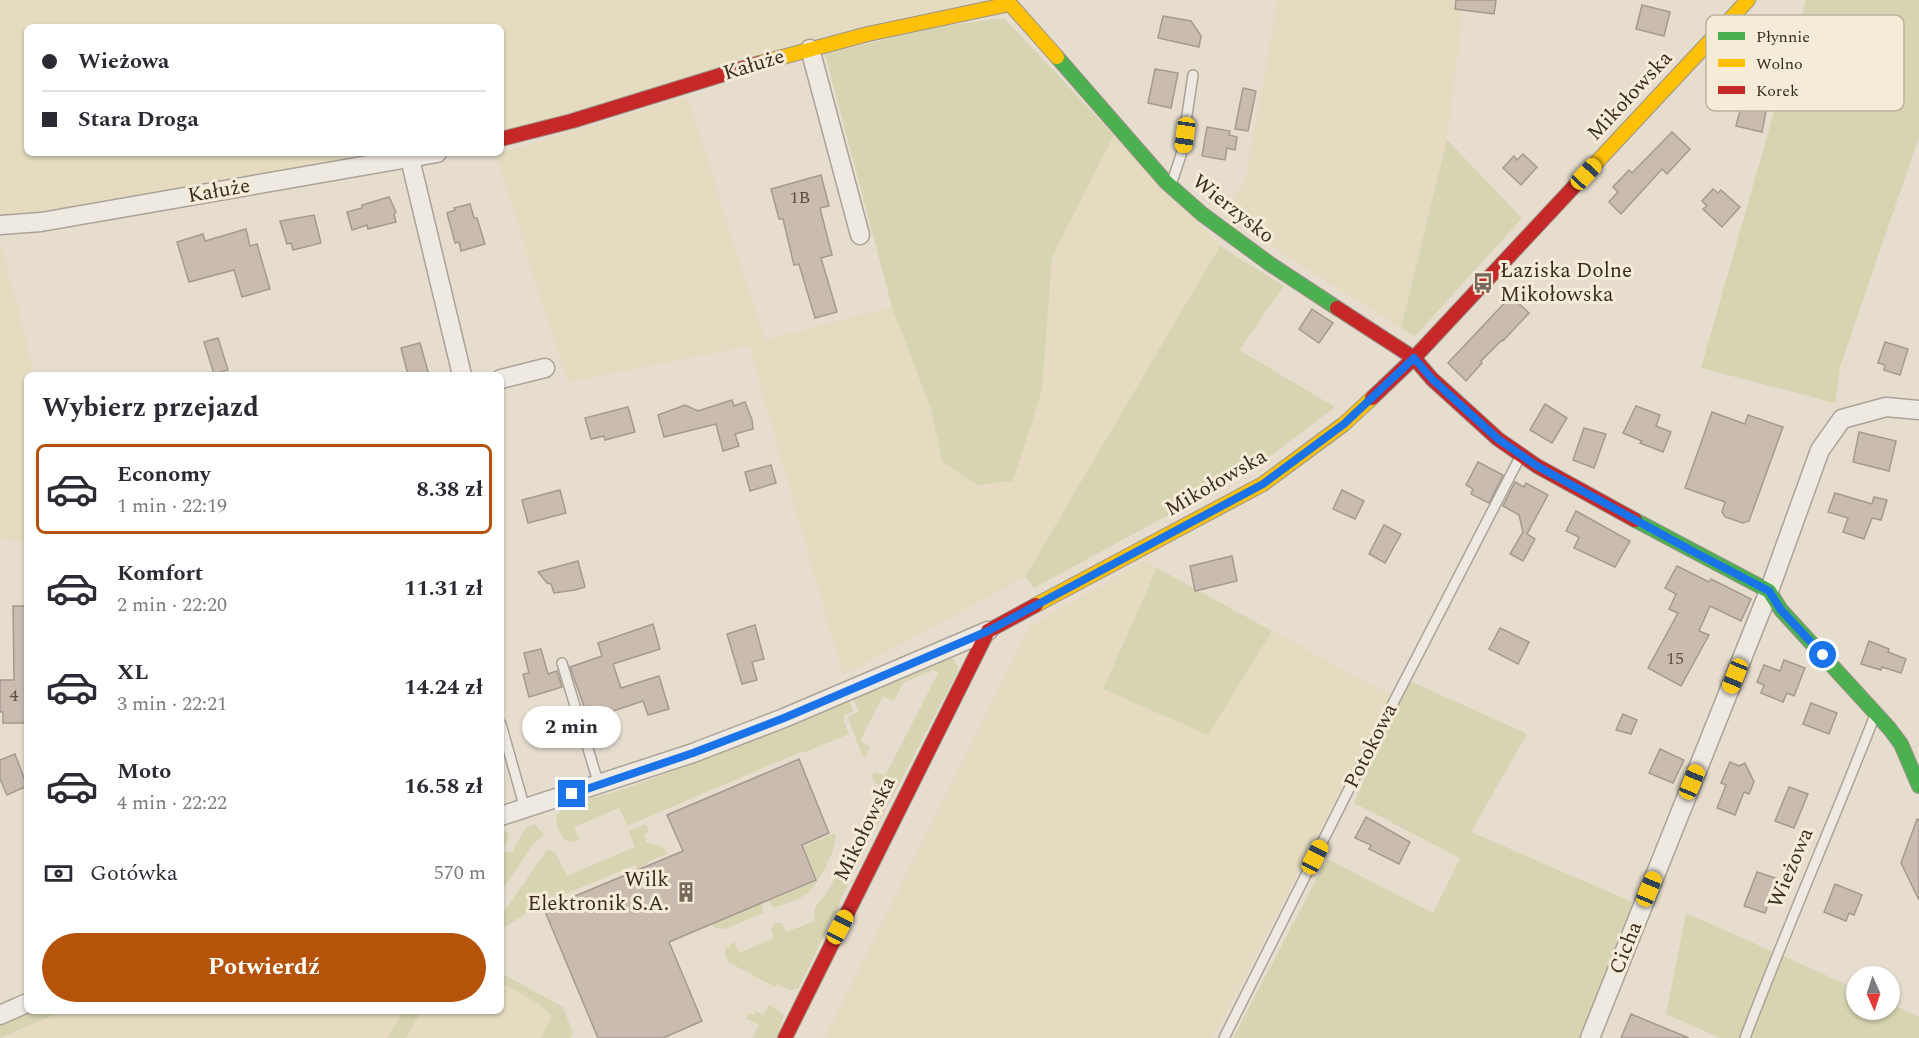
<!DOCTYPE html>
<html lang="pl">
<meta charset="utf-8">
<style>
:root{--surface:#fff;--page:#f2f2f3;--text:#2b2b33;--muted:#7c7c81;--line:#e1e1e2;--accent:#b45309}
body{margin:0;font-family:Spectral,serif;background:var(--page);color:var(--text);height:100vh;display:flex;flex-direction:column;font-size:22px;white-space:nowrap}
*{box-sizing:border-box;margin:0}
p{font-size:20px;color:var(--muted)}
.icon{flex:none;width:33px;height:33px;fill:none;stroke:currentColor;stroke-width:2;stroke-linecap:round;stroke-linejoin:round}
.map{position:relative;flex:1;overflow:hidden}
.side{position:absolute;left:24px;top:372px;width:480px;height:642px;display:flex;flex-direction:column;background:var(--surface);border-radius:9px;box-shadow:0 2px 4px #0004}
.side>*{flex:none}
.guide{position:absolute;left:24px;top:24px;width:480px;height:132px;border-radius:9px;box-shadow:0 2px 4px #0004;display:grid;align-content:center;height:132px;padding:0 18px;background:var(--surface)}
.needle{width:39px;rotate:177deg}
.tools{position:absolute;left:1846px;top:966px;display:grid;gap:12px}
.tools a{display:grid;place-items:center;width:54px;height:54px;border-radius:50%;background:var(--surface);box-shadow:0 2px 4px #0004;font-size:30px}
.end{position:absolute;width:27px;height:27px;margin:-14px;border:8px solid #1a73e8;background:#fff;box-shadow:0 0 0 3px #fff}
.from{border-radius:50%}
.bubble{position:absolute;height:42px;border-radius:21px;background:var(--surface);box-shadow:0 2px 4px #0004;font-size:20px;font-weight:700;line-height:42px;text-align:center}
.car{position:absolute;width:18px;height:36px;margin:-18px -9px;border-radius:8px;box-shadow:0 0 4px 2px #0007;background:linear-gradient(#f5c518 24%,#345 0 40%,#f5c518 0 76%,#345 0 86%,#f5c518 0)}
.guide b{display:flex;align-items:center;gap:21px;height:57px;font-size:22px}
.guide b+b{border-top:2px solid var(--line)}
.guide i{width:15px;height:15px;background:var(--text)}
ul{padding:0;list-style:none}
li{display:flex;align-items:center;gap:18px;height:90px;margin:0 12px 9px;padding:0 6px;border:3px solid transparent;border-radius:9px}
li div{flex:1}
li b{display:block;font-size:22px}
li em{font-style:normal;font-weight:700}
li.active{border-color:var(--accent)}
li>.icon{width:54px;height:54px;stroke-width:1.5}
h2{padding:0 18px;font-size:27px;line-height:72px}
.pay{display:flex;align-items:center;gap:15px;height:66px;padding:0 18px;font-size:22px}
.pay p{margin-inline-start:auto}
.button{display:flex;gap:12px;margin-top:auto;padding:12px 18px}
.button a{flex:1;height:69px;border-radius:36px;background:var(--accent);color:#fff;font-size:24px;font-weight:700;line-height:69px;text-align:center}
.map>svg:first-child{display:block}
.farmland{fill:#e5dbc0}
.green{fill:#d7d4b1}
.building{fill:#c9bbb0;stroke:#a6998e;stroke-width:1.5}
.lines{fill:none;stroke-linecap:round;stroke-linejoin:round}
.lane-casing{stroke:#aba398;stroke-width:12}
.street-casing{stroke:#aba398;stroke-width:21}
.fast-casing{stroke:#9b9288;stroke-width:16}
.slow-casing{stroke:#9b9288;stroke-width:16}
.jam-casing{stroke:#9b9288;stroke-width:16}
.lane{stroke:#eee9e1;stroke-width:9}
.street{stroke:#eee9e1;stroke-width:18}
.fast{stroke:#4caf50;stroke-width:14}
.slow{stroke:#ffc107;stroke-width:14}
.jam{stroke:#c62828;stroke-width:14}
.route{stroke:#1a73e8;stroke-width:8}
.labels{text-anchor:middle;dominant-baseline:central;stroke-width:6;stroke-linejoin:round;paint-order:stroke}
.number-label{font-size:18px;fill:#5e4f43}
.street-label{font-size:21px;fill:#3b2b1f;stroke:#f6ebd6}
.poi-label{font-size:21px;fill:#3b2b1f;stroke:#f6ebd6;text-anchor:start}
.key{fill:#f6ebd6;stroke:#beb19f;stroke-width:1.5}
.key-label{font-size:16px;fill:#3b2b1f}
</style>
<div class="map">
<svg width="1919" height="1038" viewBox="0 0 1919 1038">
<rect width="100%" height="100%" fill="#e6ddcf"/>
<g class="farmland">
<polygon points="0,0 1006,0 501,139 501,27 27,27 27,153 432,153 0,225"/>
<polygon points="1278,0 1464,0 1447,140 1401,328 1222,215 1245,181"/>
<polygon points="687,97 765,340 892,307 931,409 942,461 1042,390 1052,257 1114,135 1220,246 1025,577 843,675 749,346 567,382 496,154"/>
<polygon points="0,241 35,375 27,375 27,542 0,539"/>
<polygon points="1144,561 1157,568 1103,689 1208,735 1272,631 1390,695 1213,1038 825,1038 1030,626"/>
<polygon points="501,983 539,1004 550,1014 551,1019 541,1038 406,1038 421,1011 501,1011"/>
<polygon points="63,1011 403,1011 387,1038 3,1038"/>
</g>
<g class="green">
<polygon points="1806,0 1919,0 1919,137 1840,367 1835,403 1701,368"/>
<polygon points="1004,18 1114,135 1052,257 1042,390 1013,481 977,485 942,461 931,409 892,307 825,54 937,27"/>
<polygon points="1447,140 1522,218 1415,336 1401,328"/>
<polygon points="1220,246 1284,286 1239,350 1335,407 1253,469 1034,588 1025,577"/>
<polygon points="1157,568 1272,631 1208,735 1103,689"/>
<polygon points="944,657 953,659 959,669 874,832 864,830 861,827 879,785 874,782 872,775 876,772 885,776 938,673 933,670 903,683 894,701 883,696 860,741 870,747 866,756 862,755 849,721 849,716 859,712 852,696"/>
<polygon points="1408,680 1527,734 1471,832 1635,903 1581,1038 1233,1038 1327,859 1433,913 1460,858 1354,803"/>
<path d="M 848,698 L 853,711 L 844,715 L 844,722 L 849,734 L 803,753 L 801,752 L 627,826 L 619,808 L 574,827 L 579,840 L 572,842 L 565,840 L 558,829 L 556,816 C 564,803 599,797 614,792 C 694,765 771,733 848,698 Z"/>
<polygon points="535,824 544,835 533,844 501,892 501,829 506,831 509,837 502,851 512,852 526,827"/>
<polygon points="646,824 649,832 644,834 646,842 663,847 667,854 647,862 647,864 637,869 635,865 537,906 501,930 501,916 546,851 549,850 555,852 567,876 635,847 629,831"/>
<path d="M 835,833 C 839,846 817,888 805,895 C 796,901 784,904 774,908 L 771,906 L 769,901 L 817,881 L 804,846 Z"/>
<polygon points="853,846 864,852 798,989 790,990 779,985 778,982 775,987 728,962 725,955 726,949 734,941 739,953 774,938 771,929 776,923 782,923 786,932 815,921 814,914 815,907 826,894"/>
<polygon points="762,903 763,913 725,929 715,928 711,924"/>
<polygon points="1686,913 1857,989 1857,1010 1890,1010 1890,1004 1919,1017 1919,1038 1721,1038 1666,1014"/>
<polygon points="501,973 563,1007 573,1033 570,1038 541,1038 551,1019 550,1014 539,1004 501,983"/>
<polygon points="769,1005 784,1014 777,1038 752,1038 759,1025 746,1019 749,1013 754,1015 756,1011 763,1015"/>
<polygon points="33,1011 63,1011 0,1038 0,1025"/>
<polygon points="403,1011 421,1011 406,1038 387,1038"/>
</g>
<g class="building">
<polygon points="1456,0 1496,0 1494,14 1455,9"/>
<polygon points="1642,5 1670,12 1664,36 1636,29"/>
<polygon points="1163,16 1191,21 1201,36 1199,47 1158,38"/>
<polygon points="1155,69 1178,73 1171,108 1148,103"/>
<polygon points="1243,88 1256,91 1248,131 1235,129"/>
<polygon points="1743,100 1767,106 1762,132 1736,126"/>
<polygon points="1207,127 1230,131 1229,135 1237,137 1235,150 1227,148 1225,160 1202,156"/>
<polygon points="1672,132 1690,149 1667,174 1662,169 1621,214 1609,202 1618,192 1613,187 1629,170 1632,173"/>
<polygon points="1523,154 1537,167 1521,185 1503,168 1514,156 1517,160"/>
<polygon points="821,175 829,206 820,208 832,255 821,258 837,312 815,318 799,264 794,265 783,219 779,219 771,189"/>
<polygon points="1713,189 1718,193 1721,190 1740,207 1722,227 1703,209 1707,206 1702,201"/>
<polygon points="389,197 396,212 394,214 396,222 368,229 367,225 352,230 347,212 362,208 362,205"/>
<polygon points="470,204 474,218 477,218 485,244 461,251 459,242 455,243 447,213 455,210 454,208"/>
<polygon points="314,215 321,243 293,250 291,243 287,244 280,221"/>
<polygon points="246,229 250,246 257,244 270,289 242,297 234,270 189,282 177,242 203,234 205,241"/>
<polygon points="1511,296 1529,313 1503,341 1502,340 1481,361 1482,363 1466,381 1448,363"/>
<polygon points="1312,309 1333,323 1319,343 1299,329"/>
<polygon points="218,338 228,370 214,374 204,342"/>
<polygon points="1885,342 1908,349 1900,375 1884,370 1885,365 1878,363"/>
<polygon points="420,343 429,375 408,375 401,348"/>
<polygon points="732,400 734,406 745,402 752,420 753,429 735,434 739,446 723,451 716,424 664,437 658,415 685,405 698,411"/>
<polygon points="1545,404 1567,418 1552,443 1530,430"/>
<polygon points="1636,406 1660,415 1656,426 1671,432 1663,452 1640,443 1642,441 1623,433"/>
<polygon points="628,407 635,432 605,440 604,436 591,439 585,418"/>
<polygon points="1712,412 1745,424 1748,415 1783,427 1749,521 1743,523 1725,517 1722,512 1725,502 1685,488"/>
<polygon points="1584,428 1606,434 1594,468 1573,460"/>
<polygon points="1859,432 1896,441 1889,471 1853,462"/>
<polygon points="1478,462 1503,475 1489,503 1471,494 1473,489 1466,485"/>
<polygon points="771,465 776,483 750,491 745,472"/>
<polygon points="1515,482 1524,487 1526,483 1548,495 1527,534 1535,539 1523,561 1510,554 1523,532 1519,515 1503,506"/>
<polygon points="560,490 566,513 528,523 522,500"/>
<polygon points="1342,490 1364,501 1355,519 1333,509"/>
<polygon points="1835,493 1872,504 1874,497 1887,500 1881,520 1872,518 1864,539 1843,532 1848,518 1828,512"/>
<polygon points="1576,511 1630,541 1615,567 1574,548 1579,537 1566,531"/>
<polygon points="1384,525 1401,534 1385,563 1369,554"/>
<polygon points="1232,556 1237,581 1195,591 1190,566"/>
<polygon points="578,561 585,587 575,590 554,593 551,584 547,583 538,572"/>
<polygon points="1677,566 1709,582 1711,579 1751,599 1741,621 1710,606 1699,631 1709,635 1681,686 1648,668 1678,613 1669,609 1676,594 1665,588"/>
<polygon points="13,606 27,606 26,723 3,723 3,712 0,712 0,680 14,680"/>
<polygon points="653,624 660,649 613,664 621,688 659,676 669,709 648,715 643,701 613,711 618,725 594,734 570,667 602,656 598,643"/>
<polygon points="755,625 764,659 752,662 757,680 742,684 727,634"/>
<polygon points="1500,628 1529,642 1518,664 1489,649"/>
<polygon points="1869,641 1889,649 1888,652 1906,659 1901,673 1882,667 1881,670 1861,664"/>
<polygon points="541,649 548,674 557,671 562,687 529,697 523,674 529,673 524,653"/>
<polygon points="1784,660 1805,668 1794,696 1787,693 1783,702 1761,693 1764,685 1757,682 1764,665 1780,671"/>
<polygon points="1811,703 1837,713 1829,734 1803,724"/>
<polygon points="1623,714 1637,720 1631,734 1616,730"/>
<polygon points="1660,749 1684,760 1673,783 1649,773"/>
<polygon points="15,754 27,786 7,795 0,779 0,760"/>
<polygon points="799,759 829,833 802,845 816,880 669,942 702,1021 663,1038 598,1038 544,909 683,851 667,815"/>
<polygon points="1730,762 1739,766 1745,763 1754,782 1749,794 1744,792 1735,815 1717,808 1726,785 1721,783"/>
<polygon points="1789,787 1808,794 1794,828 1775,821"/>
<polygon points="1366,817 1410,842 1399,864 1369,849 1371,845 1355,838"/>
<polygon points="1917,819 1919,820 1919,900 1901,863"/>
<polygon points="1757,872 1778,879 1765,913 1744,906"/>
<polygon points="1835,884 1862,895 1854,915 1849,913 1846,921 1824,912"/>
<polygon points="1631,1014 1689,1038 1621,1038"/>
</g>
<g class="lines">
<g class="lane-casing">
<g id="lane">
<polyline points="1168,181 1173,179 1181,155 1193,75"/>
<polyline points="562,663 599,785"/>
<polyline points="501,724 525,809"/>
<polyline points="1224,1038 1355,777 1520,457"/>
<path d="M 1745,1038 C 1786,929 1833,823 1875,715"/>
</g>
</g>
<g class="street-casing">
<g id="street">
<polyline points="810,49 860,235"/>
<polyline points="410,159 462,375"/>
<polyline points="0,225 41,222 437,153"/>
<polyline points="501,379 545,368"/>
<polyline points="501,816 693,753 784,718 988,631"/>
<polyline points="0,1015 27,1003"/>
<polyline points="1590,1038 1769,591 1820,450 1842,419 1886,407 1919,410"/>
</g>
</g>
<g class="fast-casing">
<g id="fast">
<polyline points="1057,57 1166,182 1202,214 1270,264 1337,308"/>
<polyline points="1635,520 1769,591 1781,610 1889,728 1901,744 1919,786"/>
</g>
</g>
<g class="slow-casing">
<g id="slow">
<polyline points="760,63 868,34 1010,4 1057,57"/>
<polyline points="1582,178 1748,0"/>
<polyline points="1036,605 1263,484 1344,424 1372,398"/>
</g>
</g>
<g class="jam-casing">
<g id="jam">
<polyline points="501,139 572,121 760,63"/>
<polyline points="1337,308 1414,358 1432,379 1498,439 1537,466 1635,520"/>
<polyline points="1372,398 1414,358 1582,178"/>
<polyline points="785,1038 988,631 1036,605"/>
</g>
</g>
<use href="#lane" class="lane"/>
<use href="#street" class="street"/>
<use href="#fast" class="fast"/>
<use href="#slow" class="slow"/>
<use href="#jam" class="jam"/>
</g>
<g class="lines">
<polyline class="route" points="572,794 693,753 784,718 988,631 1263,484 1344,424 1414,358 1432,379 1498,439 1537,466 1694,552 1769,591 1781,610 1823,655"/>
</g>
<defs>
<g id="bus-bare" transform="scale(1.62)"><path d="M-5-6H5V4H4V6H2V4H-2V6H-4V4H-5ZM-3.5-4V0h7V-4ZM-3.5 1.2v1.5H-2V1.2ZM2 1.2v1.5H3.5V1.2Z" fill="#77695d" stroke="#f6ebd6" stroke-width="2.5" paint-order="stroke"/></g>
<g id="building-bare" transform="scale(1.62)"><path d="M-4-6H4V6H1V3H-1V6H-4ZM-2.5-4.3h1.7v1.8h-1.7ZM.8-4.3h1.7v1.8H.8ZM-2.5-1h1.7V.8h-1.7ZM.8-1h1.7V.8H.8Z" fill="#77695d" stroke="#f6ebd6" stroke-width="2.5" paint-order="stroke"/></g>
</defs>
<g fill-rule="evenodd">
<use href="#bus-bare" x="1483" y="283"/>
<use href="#building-bare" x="686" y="892"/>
</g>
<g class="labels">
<g class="number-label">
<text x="800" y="197">1B</text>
<text x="1675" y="658">15</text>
<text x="14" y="695">4</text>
</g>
<g class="street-label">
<text transform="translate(754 65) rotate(-17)">Kałuże</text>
<text transform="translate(1630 96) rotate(-47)">Mikołowska</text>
<text transform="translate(219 191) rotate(-10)">Kałuże</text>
<text transform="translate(1233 209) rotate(38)">Wierzysko</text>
<text transform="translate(1216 483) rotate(-30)">Mikołowska</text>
<text transform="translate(1371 746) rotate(-63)">Potokowa</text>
<text transform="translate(865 829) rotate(-64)">Mikołowska</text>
<text transform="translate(1791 868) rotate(-67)">Wieżowa</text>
<text transform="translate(1626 948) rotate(-68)">Cicha</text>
</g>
<g class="poi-label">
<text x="1500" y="271">Łaziska Dolne<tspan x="1500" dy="24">Mikołowska</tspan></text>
<text x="669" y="880" text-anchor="end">Wilk<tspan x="669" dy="24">Elektronik S.A.</tspan></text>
</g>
</g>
<rect x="1706" y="15" width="198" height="96" rx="9" class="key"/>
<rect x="1718" y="32" width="27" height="8" fill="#4caf50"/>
<rect x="1718" y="59" width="27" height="8" fill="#ffc107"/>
<rect x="1718" y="86" width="27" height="8" fill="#c62828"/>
<g class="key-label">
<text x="1756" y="42">Płynnie</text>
<text x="1756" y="69">Wolno</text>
<text x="1756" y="96">Korek</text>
</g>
</svg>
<div class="tools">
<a><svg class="needle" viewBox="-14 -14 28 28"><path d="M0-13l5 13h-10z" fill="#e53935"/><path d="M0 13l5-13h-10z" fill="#7c7c81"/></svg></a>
</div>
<i class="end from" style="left:1823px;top:655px"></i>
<i class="end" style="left:572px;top:794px"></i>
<div class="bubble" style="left:522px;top:706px;width:99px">2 min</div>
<i class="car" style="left:1185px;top:135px;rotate:188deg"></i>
<i class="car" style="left:1586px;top:174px;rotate:43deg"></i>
<i class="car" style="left:1735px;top:676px;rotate:202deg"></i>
<i class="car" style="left:1692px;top:782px;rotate:22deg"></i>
<i class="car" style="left:1315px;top:857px;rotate:27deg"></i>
<i class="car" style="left:1649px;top:889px;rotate:22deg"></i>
<i class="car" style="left:840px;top:927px;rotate:27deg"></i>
<div class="guide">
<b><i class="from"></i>Wieżowa</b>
<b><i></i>Stara Droga</b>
</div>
<section class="side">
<h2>Wybierz przejazd</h2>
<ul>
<li class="active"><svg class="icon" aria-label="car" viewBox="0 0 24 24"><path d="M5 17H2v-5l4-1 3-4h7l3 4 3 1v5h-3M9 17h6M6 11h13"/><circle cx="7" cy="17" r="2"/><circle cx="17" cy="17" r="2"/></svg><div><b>Economy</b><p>1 min · 22:19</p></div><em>8.38 zł</em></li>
<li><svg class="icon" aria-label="car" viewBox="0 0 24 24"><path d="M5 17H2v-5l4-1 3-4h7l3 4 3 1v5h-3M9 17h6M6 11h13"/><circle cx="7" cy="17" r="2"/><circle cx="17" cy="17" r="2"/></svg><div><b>Komfort</b><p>2 min · 22:20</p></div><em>11.31 zł</em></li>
<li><svg class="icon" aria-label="car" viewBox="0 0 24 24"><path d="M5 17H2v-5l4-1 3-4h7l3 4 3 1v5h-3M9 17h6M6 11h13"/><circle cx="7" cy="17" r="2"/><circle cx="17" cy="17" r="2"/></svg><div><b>XL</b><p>3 min · 22:21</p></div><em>14.24 zł</em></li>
<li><svg class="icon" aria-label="car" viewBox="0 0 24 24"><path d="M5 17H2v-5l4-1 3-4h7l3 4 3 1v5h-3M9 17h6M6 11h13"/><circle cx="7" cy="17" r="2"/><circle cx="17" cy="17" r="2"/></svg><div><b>Moto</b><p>4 min · 22:22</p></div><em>16.58 zł</em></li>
</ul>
<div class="pay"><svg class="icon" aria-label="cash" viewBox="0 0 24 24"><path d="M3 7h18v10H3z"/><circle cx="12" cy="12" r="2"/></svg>Gotówka<p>570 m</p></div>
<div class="button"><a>Potwierdź</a></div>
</section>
</div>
